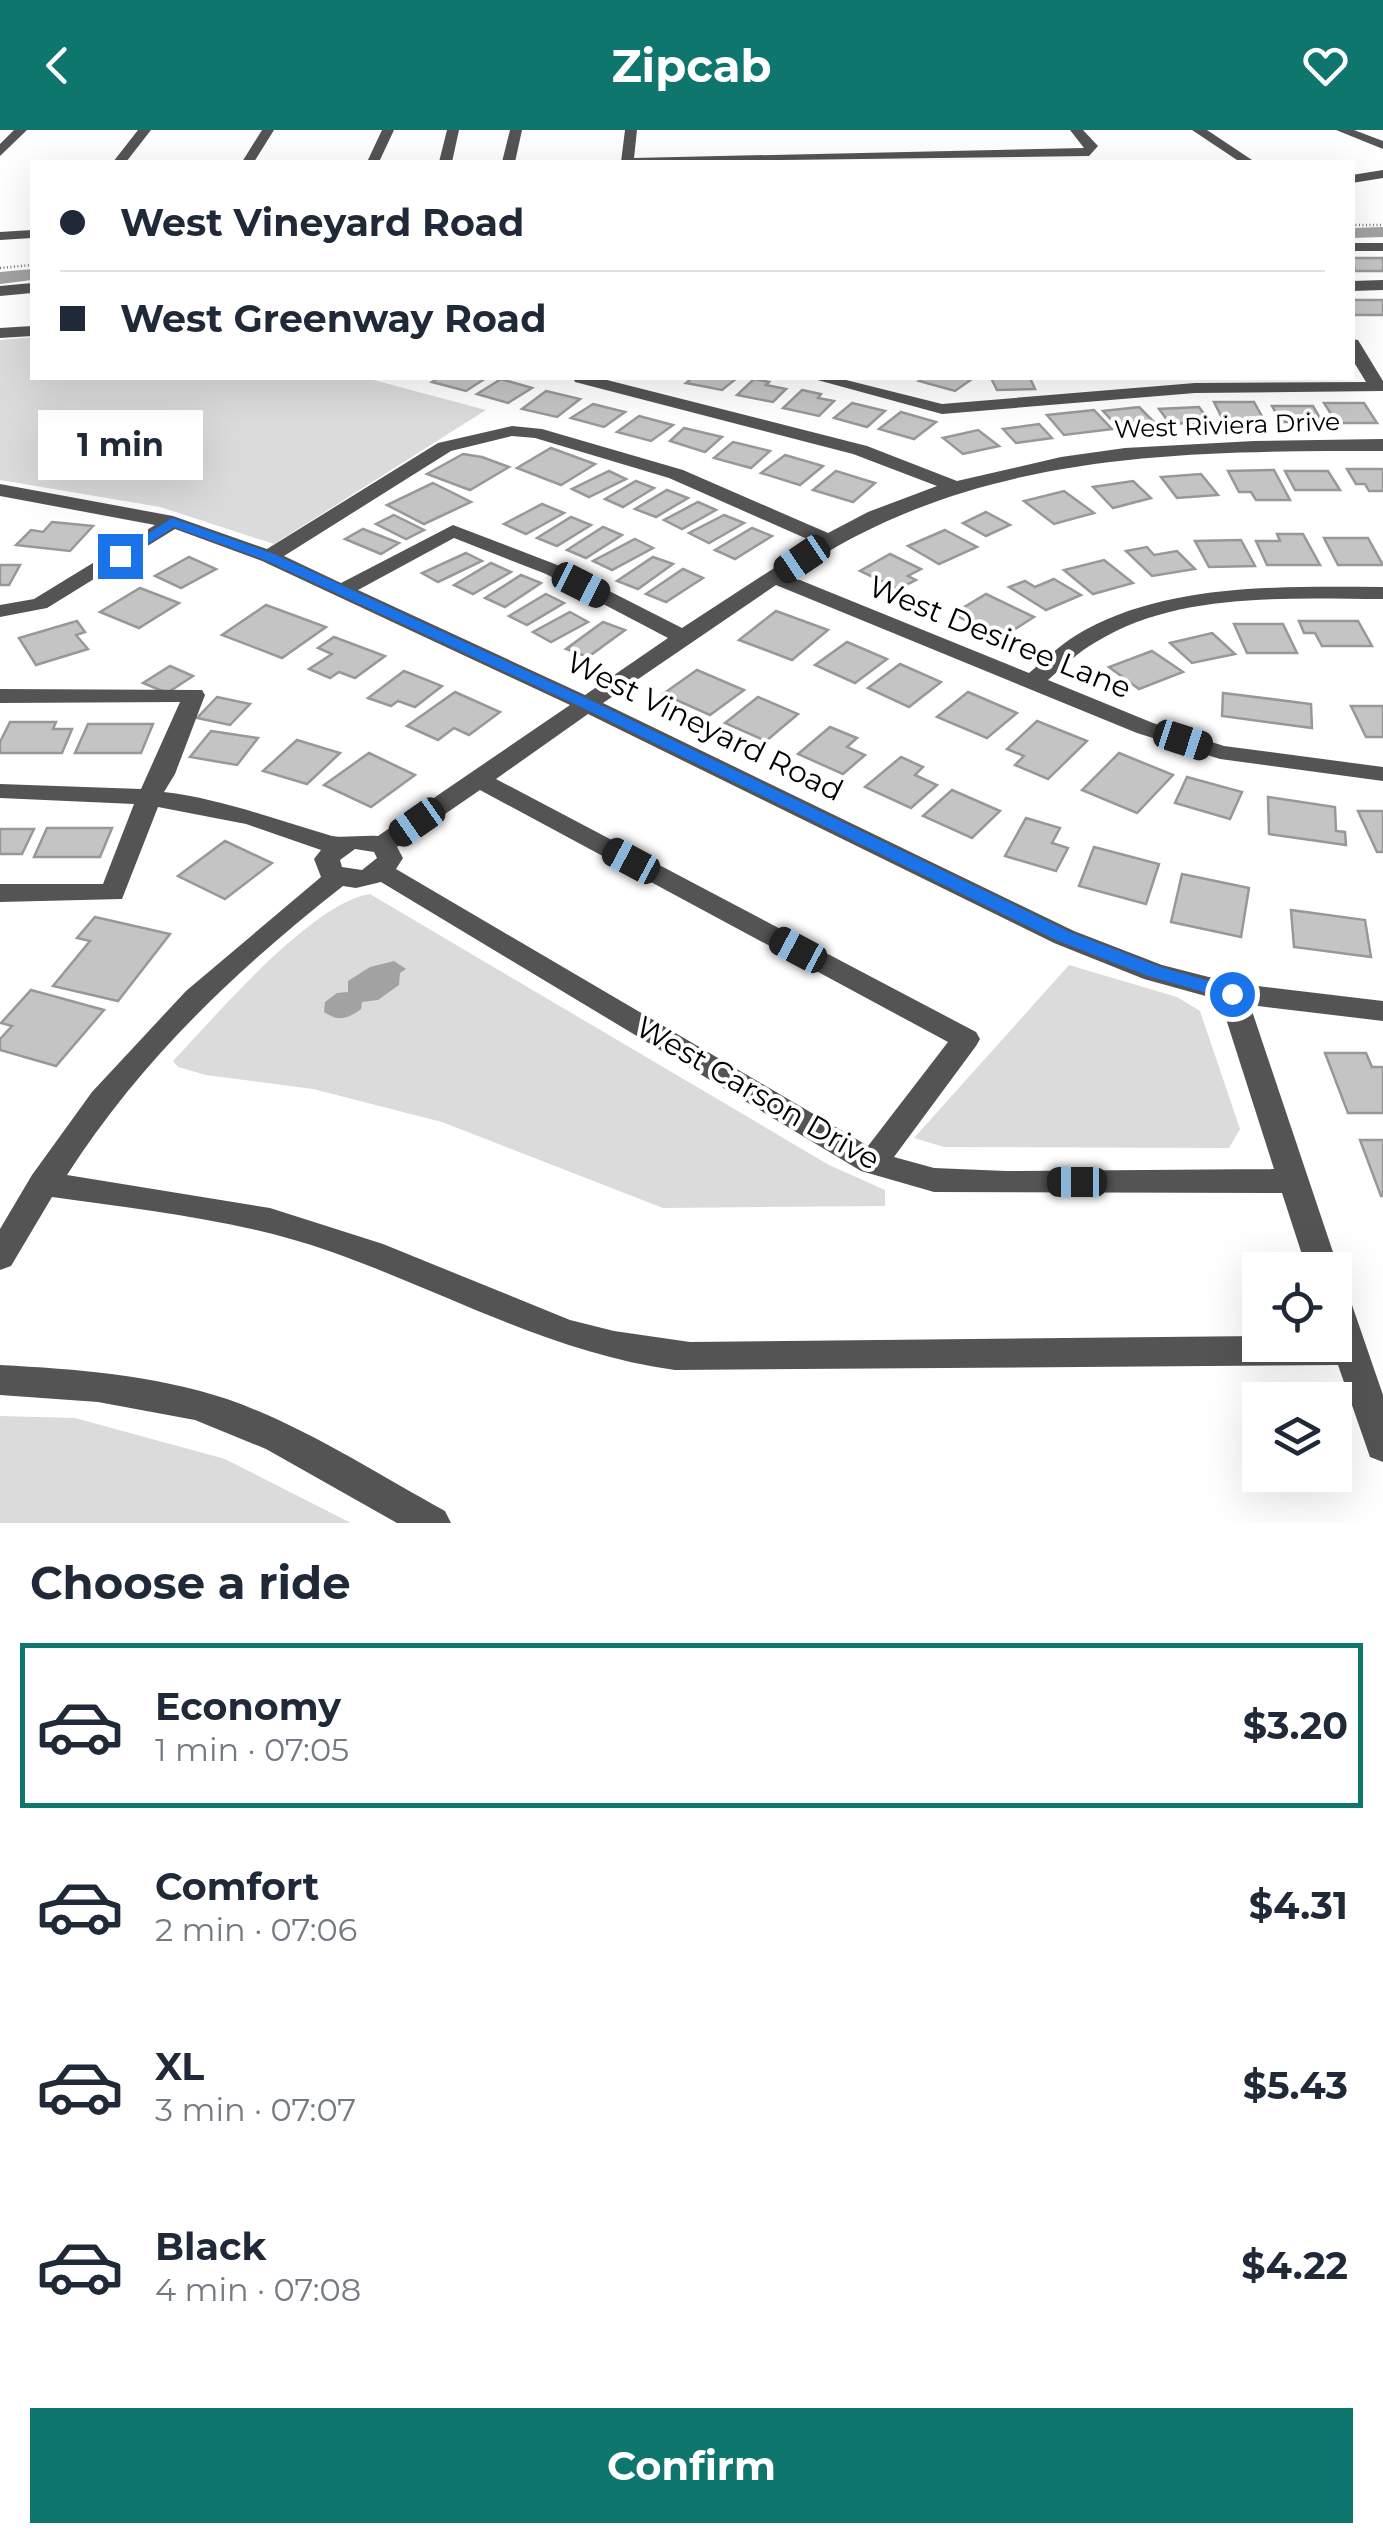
<!DOCTYPE html>
<meta charset="utf-8">
<style>
:root{--surface:#fff;--page:#f2f2f3;--text:#1f2937;--muted:#747a83;--line:#e0e1e3;--accent:#0f766e}
body{margin:0;font-family:Montserrat,sans-serif;background:var(--page);color:var(--text);height:100vh;display:flex;flex-direction:column;font-size:38px;white-space:nowrap}
*{box-sizing:border-box;margin:0}
p{font-size:32px;color:var(--muted)}
.icon{flex:none;width:55px;height:55px;fill:none;stroke:currentColor;stroke-width:2;stroke-linecap:round;stroke-linejoin:round}
.map{position:relative;height:1393px;overflow:hidden}
.details{display:flex;flex-direction:column;background:var(--surface);flex:1}
.details>*{flex:none}
.top-card{position:absolute;left:30px;top:30px;width:1325px;height:220px;border-radius:0px;box-shadow:0 10px 40px #0002;display:grid;align-content:center;height:220px;padding:0 30px;background:var(--surface)}
.buttons{position:absolute;left:1242px;top:1122px;display:grid;gap:20px}
.buttons a{display:grid;place-items:center;width:110px;height:110px;border-radius:0px;background:var(--surface);box-shadow:0 10px 40px #0002;font-size:50px}
.end{position:absolute;width:45px;height:45px;margin:-22px;border:12px solid #1a73e8;background:#fff;box-shadow:0 0 0 5px #fff}
.from{border-radius:50%}
.bubble{position:absolute;height:70px;border-radius:0px;background:var(--surface);box-shadow:0 10px 40px #0002;font-size:32px;font-weight:700;line-height:70px;text-align:center}
.car{position:absolute;width:30px;height:60px;margin:-30px -15px;border-radius:12px;box-shadow:0 0 8px 2px #0007;background:linear-gradient(#222 24%,#8ab4d8 0 40%,#222 0 76%,#8ab4d8 0 86%,#222 0)}
.top-card b{display:flex;align-items:center;gap:35px;height:95px;font-size:38px}
.top-card b+b{border-top:2px solid var(--line)}
.top-card i{width:25px;height:25px;background:var(--text)}
ul{padding:0;list-style:none}
li{display:flex;align-items:center;gap:30px;height:165px;margin:0 20px 15px;padding:0 10px;border:5px solid transparent;border-radius:0px}
li div{flex:1}
li b{display:block;font-size:38px}
li em{font-style:normal;font-weight:700}
li.on{border-color:var(--accent)}
li>.icon{width:90px;height:90px;stroke-width:1.5}
h2{padding:0 30px;font-size:45px;line-height:120px}
.button{display:flex;gap:20px;margin-top:auto;padding:20px 30px}
.button a{flex:1;height:115px;border-radius:0px;background:var(--accent);color:#fff;font-size:40px;font-weight:700;line-height:115px;text-align:center}
header{display:flex;justify-content:space-between;align-items:center;height:130px;padding:0 30px;background:var(--accent);color:#fff;font-size:45px;font-weight:700}
.map>svg:first-child{display:block}
.green{fill:#dbdbdb}
.water{fill:#a2a2a2}
.lines{fill:none;stroke-linecap:round;stroke-linejoin:round}
.canal{fill:#a2a2a2;fill-rule:evenodd}
.building{fill:#c4c4c4;stroke:#989898;stroke-width:2.5}
.path{stroke:#767676;stroke-width:2.5;stroke-dasharray:1 2.5;stroke-linecap:butt}
.minor{fill:#545454;fill-rule:evenodd}
.route{fill:#1a73e8}
.labels{text-anchor:middle;dominant-baseline:central;stroke-width:8;stroke-linejoin:round;paint-order:stroke}
.far-street-label{font-size:25px;fill:#000;stroke:#fff}
.street-label{font-size:30px;fill:#000;stroke:#fff}
</style>
<header><svg class="icon" aria-label="back" viewBox="0 0 24 24"><path d="M15 5l-7 7 7 7"/></svg>Zipcab<svg class="icon" aria-label="heart" viewBox="0 0 24 24"><path d="M12 20l-8-8c-3-5 5-10 8-4 3-6 11-1 8 4z"/></svg></header>
<div class="map">
<svg width="1383" height="1393" viewBox="0 0 1383 1393">
<rect width="100%" height="100%" fill="#fff"/>
<g class="green">
<polygon points="32,207 32,248 366,248 486,280 274,414 160,377 0,350 0,210"/>
<path d="M 370,764 L 829,1035 L 885,1060 L 885,1076 L 663,1078 L 442,992 L 313,959 L 206,945 L 178,937 L 173,931 C 215,887 311,773 370,764 Z"/>
<polygon points="1069,835 1177,867 1200,881 1240,999 1229,1018 944,1017 914,1008"/>
<polygon points="0,1286 75,1288 225,1329 351,1393 0,1393"/>
</g>
<path class="water" d="M 394,831 L 406,839 L 400,843 L 399,855 L 378,870 L 362,872 L 361,879 C 348,889 338,892 324,882 L 325,872 L 337,863 L 348,862 L 348,851 L 370,837 Z"/>
<g class="lines">
<g class="canal">
<polygon points="1383,97 1383,107 1352,108 1352,98"/>
<polygon points="32,139 32,150 0,154 0,142"/>
</g>
</g>
<g class="building">
<polygon points="1352,128 1383,128 1383,141 1355,141"/>
<rect x="1352" y="170" width="31" height="15"/>
<polygon points="439,248 486,248 466,261 432,252"/>
<polygon points="692,248 737,248 722,260 686,253"/>
<polygon points="923,248 967,248 972,249 955,261 919,251"/>
<polygon points="991,248 1030,248 1035,259 997,260"/>
<polygon points="501,249 532,258 508,273 477,264"/>
<polygon points="754,249 769,252 766,255 786,259 773,272 737,265"/>
<polygon points="802,260 821,264 818,268 834,271 819,286 783,278"/>
<polygon points="546,261 580,269 557,287 522,279"/>
<polygon points="1214,272 1254,272 1265,292 1224,292"/>
<polygon points="852,273 885,281 867,297 834,288"/>
<polygon points="1324,273 1364,273 1377,293 1337,293"/>
<polygon points="593,274 625,282 604,297 571,288"/>
<polygon points="1272,276 1313,276 1322,292 1281,292"/>
<polygon points="1139,277 1157,295 1120,299 1103,281"/>
<polygon points="1199,277 1210,292 1170,294 1159,279"/>
<polygon points="1094,280 1112,299 1064,305 1047,285"/>
<polygon points="901,282 936,292 914,309 879,299"/>
<polygon points="639,286 673,295 651,311 617,302"/>
<polygon points="1039,294 1052,308 1016,313 1003,299"/>
<polygon points="684,298 722,307 705,322 670,311"/>
<polygon points="978,300 999,316 963,324 943,308"/>
<polygon points="733,312 770,321 751,338 714,328"/>
<polygon points="551,318 595,334 561,355 517,338"/>
<polygon points="463,324 482,327 509,337 470,360 427,344"/>
<polygon points="785,325 823,336 800,355 761,343"/>
<polygon points="1347,339 1383,339 1383,361 1369,361 1365,354 1356,354"/>
<polygon points="1274,340 1290,370 1256,370 1251,362 1239,362 1228,341"/>
<polygon points="609,341 626,349 589,367 572,359"/>
<polygon points="836,341 875,353 853,372 813,360"/>
<polygon points="1285,341 1328,341 1340,360 1295,360"/>
<polygon points="1201,344 1218,365 1177,368 1161,347"/>
<polygon points="636,351 654,358 623,377 605,369"/>
<polygon points="1133,351 1151,368 1113,378 1093,357"/>
<polygon points="433,353 471,372 424,394 387,375"/>
<polygon points="667,360 688,368 656,387 635,379"/>
<polygon points="1064,361 1094,383 1054,394 1024,371"/>
<polygon points="698,372 716,380 682,399 664,390"/>
<polygon points="542,374 564,383 526,404 504,394"/>
<polygon points="986,382 1010,395 986,406 963,393"/>
<polygon points="394,385 424,400 406,409 376,394"/>
<polygon points="724,385 744,393 709,413 689,403"/>
<polygon points="571,387 591,395 557,416 537,408"/>
<polygon points="52,392 93,396 70,421 16,415 31,400 43,402"/>
<polygon points="603,397 622,405 586,428 567,420"/>
<polygon points="752,398 772,406 735,429 715,420"/>
<polygon points="363,399 399,413 381,424 345,409"/>
<polygon points="945,400 977,417 939,434 908,416"/>
<polygon points="1277,404 1303,404 1320,435 1267,435 1256,411 1280,411"/>
<polygon points="1324,408 1368,408 1383,435 1338,435"/>
<polygon points="635,409 653,418 612,440 593,431"/>
<polygon points="1241,410 1255,436 1209,437 1195,411"/>
<polygon points="1147,417 1154,425 1177,421 1195,439 1152,446 1126,421"/>
<polygon points="466,423 482,431 438,452 422,443"/>
<polygon points="890,424 921,439 908,446 916,450 898,459 860,441"/>
<polygon points="189,427 216,439 181,458 155,446"/>
<polygon points="653,427 673,434 638,459 617,451"/>
<polygon points="1104,430 1133,453 1093,464 1064,440"/>
<polygon points="491,433 511,442 473,464 454,455"/>
<polygon points="0,435 20,435 9,455 0,455"/>
<polygon points="683,439 703,448 666,472 646,464"/>
<polygon points="521,445 541,453 505,477 485,468"/>
<polygon points="1054,449 1081,465 1046,480 1009,457 1025,451 1035,457"/>
<polygon points="140,458 179,473 139,498 100,482"/>
<polygon points="546,464 564,473 527,495 509,486"/>
<polygon points="986,464 1034,487 1001,508 953,484"/>
<polygon points="266,475 326,497 282,528 222,505"/>
<polygon points="776,481 828,500 792,530 739,510"/>
<polygon points="570,482 588,492 551,512 533,502"/>
<polygon points="77,491 85,502 76,505 88,519 36,535 19,508"/>
<polygon points="1299,491 1358,491 1372,516 1322,516 1315,503 1304,503"/>
<polygon points="603,492 625,500 588,527 566,519"/>
<polygon points="1234,494 1283,494 1297,523 1247,523"/>
<polygon points="1212,503 1235,524 1192,533 1170,513"/>
<polygon points="334,507 385,526 355,548 339,542 330,548 309,539 332,524 318,518"/>
<polygon points="847,512 887,529 855,553 815,535"/>
<polygon points="1152,521 1183,542 1139,559 1109,537"/>
<polygon points="900,534 941,552 909,577 868,558"/>
<polygon points="170,536 193,546 167,563 143,553"/>
<polygon points="697,540 744,560 710,585 663,564"/>
<polygon points="404,541 442,556 415,577 398,571 391,576 368,568"/>
<polygon points="455,562 500,582 469,605 454,598 438,610 407,596"/>
<polygon points="968,562 1017,583 987,608 937,587"/>
<polygon points="1223,563 1311,574 1312,598 1222,586"/>
<polygon points="217,567 250,574 230,595 197,588"/>
<polygon points="758,567 798,584 766,611 725,593"/>
<polygon points="1351,576 1383,576 1383,607 1366,607"/>
<polygon points="1037,591 1087,611 1048,649 1015,635 1024,626 1007,619"/>
<polygon points="10,592 56,592 53,599 72,599 62,623 0,623 0,612"/>
<polygon points="88,594 153,594 141,623 75,623"/>
<polygon points="830,597 857,608 847,617 865,625 843,644 798,624"/>
<polygon points="211,601 258,608 237,635 190,627"/>
<polygon points="297,610 340,623 307,654 263,641"/>
<polygon points="369,623 415,645 371,677 324,655"/>
<polygon points="1119,623 1173,645 1137,683 1082,660"/>
<polygon points="901,627 923,637 915,645 937,655 911,678 865,657"/>
<polygon points="1187,647 1242,662 1230,689 1175,673"/>
<polygon points="952,660 1000,681 972,708 923,686"/>
<polygon points="1268,667 1335,677 1336,701 1345,702 1346,715 1269,704"/>
<polygon points="1358,681 1383,681 1383,722 1377,722"/>
<polygon points="1026,688 1060,698 1052,713 1068,718 1056,741 1005,726"/>
<polygon points="47,698 112,698 100,727 34,727"/>
<polygon points="0,699 34,699 22,724 0,724"/>
<polygon points="225,711 272,733 225,769 178,746"/>
<polygon points="1094,717 1159,734 1146,774 1079,756"/>
<polygon points="1182,744 1249,758 1241,807 1171,792"/>
<polygon points="1291,780 1365,790 1371,827 1294,817"/>
<polygon points="95,787 170,804 118,871 53,856 90,811 77,808"/>
<polygon points="31,860 104,880 56,936 0,920 0,909 12,896 1,893"/>
<polygon points="1325,923 1366,923 1372,937 1383,937 1383,983 1348,983"/>
<polygon points="1360,1010 1383,1010 1383,1066 1381,1066"/>
</g>
<g class="lines">
<g class="path">
<polyline points="1352,95 1383,95"/>
<polyline points="0,138 32,135"/>
</g>
<g class="minor">
<polygon points="14,0 27,0 0,26 0,14"/>
<polygon points="138,0 151,0 126,32 113,32"/>
<polygon points="262,0 274,0 254,32 242,32"/>
<polygon points="382,0 394,0 379,32 367,32"/>
<polygon points="447,0 459,0 452,32 439,32"/>
<polygon points="510,0 522,0 515,32 502,32"/>
<polygon points="625,0 637,0 634,28 1084,18 1070,0 1083,0 1098,16 1089,26 621,32"/>
<polygon points="1192,0 1207,0 1255,32 1240,32"/>
<polygon points="1336,0 1354,0 1383,11 1383,19"/>
<polygon points="1383,40 1383,48 1352,53 1352,45"/>
<polygon points="32,100 32,108 0,110 0,102"/>
<rect x="1352" y="113" width="31" height="8"/>
<polygon points="1383,150 1383,160 1352,161 1352,151"/>
<polygon points="32,153 32,163 0,166 0,156"/>
<polygon points="32,196 32,206 0,208 0,198"/>
<polygon points="1352,209 1358,210 1383,251 1383,261 1195,263 942,284 810,248 838,248 942,274 1195,253 1366,252 1352,229"/>
<path d="M 573,248 L 599,248 L 867,316 L 957,351 L 1061,327 L 1125,318 L 1254,311 L 1383,309 L 1383,321 C 1173,321 969,322 790,446 L 1029,543 C 1047,528 1064,511 1085,500 C 1174,452 1285,457 1383,457 L 1383,469 C 1290,469 1178,461 1096,512 C 1078,522 1063,537 1048,550 L 1153,593 L 1224,616 L 1383,637 L 1383,651 L 1220,629 L 1137,603 L 776,455 L 603,573 L 1074,801 L 1162,835 L 1232,853 L 1383,871 L 1383,891 L 1250,875 L 1339,1140 L 1335,1149 L 1335,1140 L 1307,1140 L 1282,1063 L 934,1062 L 861,1041 L 381,752 L 356,758 L 343,756 C 237,839 140,931 67,1045 L 270,1078 L 383,1114 L 570,1190 L 614,1201 L 690,1212 L 1260,1206 L 1260,1215 L 1335,1215 L 1335,1161 L 1347,1165 L 1352,1175 L 1383,1265 L 1383,1332 L 1370,1327 L 1338,1235 L 675,1240 C 550,1223 446,1162 329,1121 C 240,1090 145,1080 52,1067 L 11,1136 L 0,1140 L 0,1099 L 32,1045 L 92,962 L 186,861 L 321,747 L 314,729 L 321,720 L 246,694 L 158,677 L 122,769 L 0,772 L 0,754 L 103,754 L 134,674 L 0,668 L 0,654 L 141,659 L 180,572 L 0,573 L 0,559 L 202,560 L 205,565 L 175,644 L 164,662 C 223,669 276,690 332,706 C 341,708 365,705 378,706 L 570,575 L 262,431 L 175,399 L 47,478 L 0,487 L 0,475 L 34,469 L 155,395 L 0,366 L 0,354 L 173,386 L 267,419 L 438,313 L 512,296 L 542,299 L 683,340 L 828,403 L 868,382 L 937,356 L 853,324 L 575,252 ZM 512,306 L 535,308 L 669,348 L 814,412 L 682,498 L 560,436 L 453,395 L 341,453 L 284,426 L 451,321 ZM 454,408 L 546,444 L 668,508 L 585,565 L 358,460 ZM 588,584 L 1054,813 L 1144,849 L 1220,870 L 1274,1039 L 1006,1041 L 934,1038 L 894,1027 L 976,916 L 980,909 L 976,902 L 496,649 ZM 480,660 L 948,912 L 868,1016 L 396,739 L 403,728 L 397,717 ZM 355,719 L 374,722 L 377,728 L 362,740 L 342,737 L 340,730 Z"/>
<path d="M 0,1235 C 77,1239 154,1245 227,1269 C 304,1296 374,1342 445,1381 L 451,1393 L 397,1393 L 266,1319 L 195,1290 L 98,1272 L 0,1265 Z"/>
</g>
</g>
<polygon class="route" points="172,388 274,424 592,571 1070,802 1160,837 1238,859 1241,864 1232,870 1148,846 1058,811 581,577 265,430 174,397 125,429 114,426"/>
<g class="labels">
<g class="far-street-label">
<text transform="translate(1227 295) rotate(-2)">West Riviera Drive</text>
</g>
<g class="street-label">
<text transform="translate(1000 507) rotate(22)">West Desiree Lane</text>
<text transform="translate(705 596) rotate(26)">West Vineyard Road</text>
<text transform="translate(758 963) rotate(30)">West Carson Drive</text>
</g>
</g>
</svg>
<div class="buttons">
<a><svg class="icon" aria-label="locate" viewBox="0 0 24 24"><circle cx="12" cy="12" r="6"/><path d="M12 2v4M12 18v4M2 12h4M18 12h4"/></svg></a>
<a><svg class="icon" aria-label="layers" viewBox="0 0 24 24"><path d="M12 4l9 5-9 5-9-5zM3 14l9 5 9-5"/></svg></a>
</div>
<i class="end from" style="left:1232px;top:864px"></i>
<i class="end" style="left:120px;top:426px"></i>
<div class="bubble" style="left:38px;top:280px;width:165px">1 min</div>
<i class="car" style="left:802px;top:429px;rotate:236deg"></i>
<i class="car" style="left:581px;top:455px;rotate:117deg"></i>
<i class="car" style="left:1183px;top:610px;rotate:108deg"></i>
<i class="car" style="left:417px;top:692px;rotate:235deg"></i>
<i class="car" style="left:631px;top:731px;rotate:298deg"></i>
<i class="car" style="left:798px;top:820px;rotate:298deg"></i>
<i class="car" style="left:1077px;top:1052px;rotate:270deg"></i>
<div class="top-card">
<b><i class="from"></i>West Vineyard Road</b>
<b><i></i>West Greenway Road</b>
</div>
</div>
<section class="details">
<h2>Choose a ride</h2>
<ul>
<li class="on"><svg class="icon" aria-label="car" viewBox="0 0 24 24"><path d="M5 17H2v-5l4-1 3-4h7l3 4 3 1v5h-3M9 17h6M6 11h13"/><circle cx="7" cy="17" r="2"/><circle cx="17" cy="17" r="2"/></svg><div><b>Economy</b><p>1 min · 07:05</p></div><em>$3.20</em></li>
<li><svg class="icon" aria-label="car" viewBox="0 0 24 24"><path d="M5 17H2v-5l4-1 3-4h7l3 4 3 1v5h-3M9 17h6M6 11h13"/><circle cx="7" cy="17" r="2"/><circle cx="17" cy="17" r="2"/></svg><div><b>Comfort</b><p>2 min · 07:06</p></div><em>$4.31</em></li>
<li><svg class="icon" aria-label="car" viewBox="0 0 24 24"><path d="M5 17H2v-5l4-1 3-4h7l3 4 3 1v5h-3M9 17h6M6 11h13"/><circle cx="7" cy="17" r="2"/><circle cx="17" cy="17" r="2"/></svg><div><b>XL</b><p>3 min · 07:07</p></div><em>$5.43</em></li>
<li><svg class="icon" aria-label="car" viewBox="0 0 24 24"><path d="M5 17H2v-5l4-1 3-4h7l3 4 3 1v5h-3M9 17h6M6 11h13"/><circle cx="7" cy="17" r="2"/><circle cx="17" cy="17" r="2"/></svg><div><b>Black</b><p>4 min · 07:08</p></div><em>$4.22</em></li>
</ul>
<div class="button"><a>Confirm</a></div>
</section>
